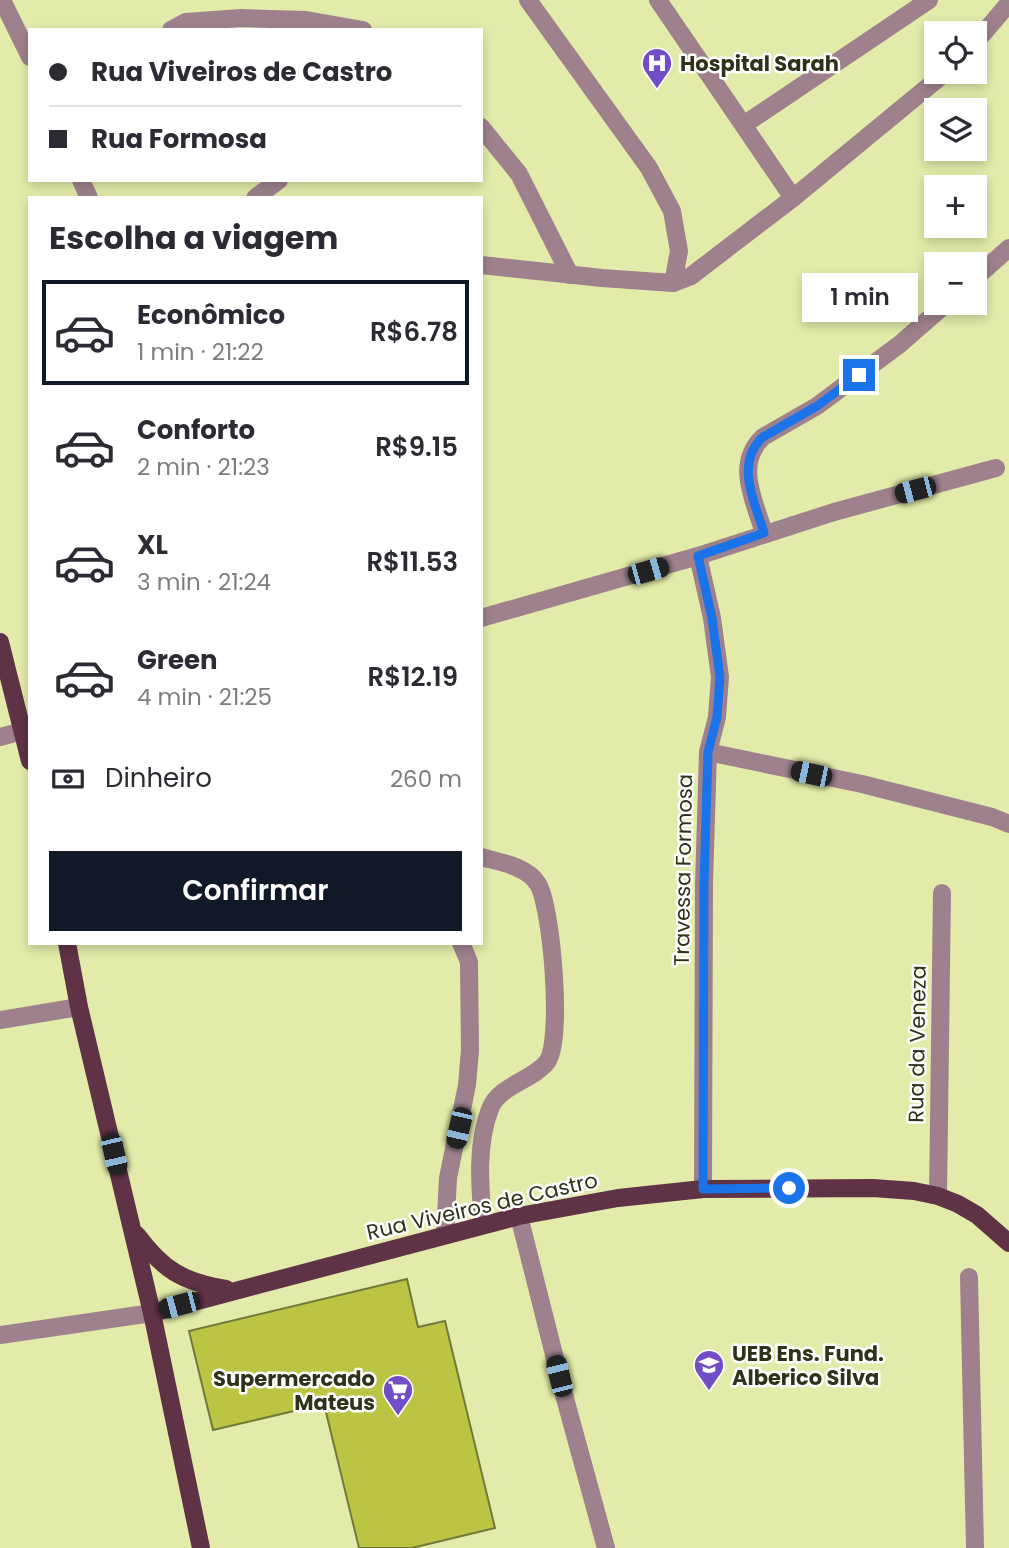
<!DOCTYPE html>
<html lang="pt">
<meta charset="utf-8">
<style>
:root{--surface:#fff;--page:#f2f2f3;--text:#2b2b33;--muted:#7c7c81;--line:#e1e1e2;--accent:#111827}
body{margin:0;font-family:Poppins,sans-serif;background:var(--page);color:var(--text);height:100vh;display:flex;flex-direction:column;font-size:26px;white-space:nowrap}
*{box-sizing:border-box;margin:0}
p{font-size:23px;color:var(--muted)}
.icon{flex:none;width:38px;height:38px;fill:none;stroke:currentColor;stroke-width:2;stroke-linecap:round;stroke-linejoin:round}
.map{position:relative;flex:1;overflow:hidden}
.drawer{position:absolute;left:28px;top:196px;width:455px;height:749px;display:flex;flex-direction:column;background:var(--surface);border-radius:0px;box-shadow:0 4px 10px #0003}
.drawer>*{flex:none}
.hud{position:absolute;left:28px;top:28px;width:455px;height:154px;border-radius:0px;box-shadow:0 4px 10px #0003;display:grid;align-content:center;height:154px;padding:0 21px;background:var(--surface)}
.controls{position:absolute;left:924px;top:21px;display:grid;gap:14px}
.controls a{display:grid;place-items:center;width:63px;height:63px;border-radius:0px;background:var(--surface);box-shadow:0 4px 10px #0003;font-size:35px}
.end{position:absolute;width:32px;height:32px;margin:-16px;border:9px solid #1a73e8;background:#fff;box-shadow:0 0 0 4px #fff}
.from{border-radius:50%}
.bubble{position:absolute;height:49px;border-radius:0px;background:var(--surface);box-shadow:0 4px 10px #0003;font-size:23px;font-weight:600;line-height:49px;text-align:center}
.car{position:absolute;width:21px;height:42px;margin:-21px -10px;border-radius:9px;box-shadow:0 0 5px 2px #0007;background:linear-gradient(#222 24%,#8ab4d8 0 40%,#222 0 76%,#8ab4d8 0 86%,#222 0)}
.hud b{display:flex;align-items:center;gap:24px;height:66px;font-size:26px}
.hud b+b{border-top:2px solid var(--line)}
.hud i{width:18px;height:18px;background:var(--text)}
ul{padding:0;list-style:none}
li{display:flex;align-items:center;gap:21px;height:105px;margin:0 14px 10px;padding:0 7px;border:4px solid transparent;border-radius:0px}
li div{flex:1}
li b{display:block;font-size:26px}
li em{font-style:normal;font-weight:600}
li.current{border-color:var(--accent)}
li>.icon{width:63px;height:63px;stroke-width:1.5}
h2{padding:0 21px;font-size:32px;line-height:84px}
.pay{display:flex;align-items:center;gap:18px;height:77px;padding:0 21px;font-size:26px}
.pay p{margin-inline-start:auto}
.button{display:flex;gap:14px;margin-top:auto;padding:14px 21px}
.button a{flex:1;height:80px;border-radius:0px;background:var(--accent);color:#fff;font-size:28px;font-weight:600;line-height:80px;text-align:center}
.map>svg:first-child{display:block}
.building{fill:#bbc543;stroke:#73793b;stroke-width:2}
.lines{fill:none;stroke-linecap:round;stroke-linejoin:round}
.minor{stroke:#9e818c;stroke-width:18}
.major{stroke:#603246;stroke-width:18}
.route{stroke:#1a73e8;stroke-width:9}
.labels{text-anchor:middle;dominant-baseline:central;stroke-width:5;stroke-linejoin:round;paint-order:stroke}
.poi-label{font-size:21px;font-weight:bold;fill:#303218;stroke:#fff;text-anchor:start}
.street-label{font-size:21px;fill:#303218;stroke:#fff}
</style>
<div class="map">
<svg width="1009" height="1548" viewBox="0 0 1009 1548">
<rect width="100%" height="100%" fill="#e2eba9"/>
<polygon class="building" points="407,1279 418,1327 445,1321 495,1528 412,1548 359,1548 324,1404 213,1430 189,1331"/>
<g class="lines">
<g class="minor">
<polyline points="2,0 30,57"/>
<polyline points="528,0 649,168 672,211 679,251 673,283"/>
<polyline points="658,0 793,198"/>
<polyline points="171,30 186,22 241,18 306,20 363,30"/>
<polyline points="975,43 1009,3"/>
<polyline points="745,124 929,0"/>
<polyline points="481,127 519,174 570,275"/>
<polyline points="81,180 89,198"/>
<polyline points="255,198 279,180"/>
<polyline points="481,265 602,278 673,283 691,276 793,198 946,72"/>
<polyline points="975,278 1009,248"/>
<path d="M 764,533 C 755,502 734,464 763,437 L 817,406 L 900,344 L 947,303"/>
<polyline points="698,556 712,618 720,677 717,717 708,752 704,884 703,1189"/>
<polyline points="481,618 698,556 834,512 996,468"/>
<polyline points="0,737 30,729"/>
<polyline points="708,752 862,784 992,817 1009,824"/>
<path d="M 481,857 C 499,862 527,866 538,884 C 552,908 563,1040 547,1062 C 532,1081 499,1085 490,1109 C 476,1145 480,1186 483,1225"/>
<polyline points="0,1020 79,1007"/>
<polyline points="938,1196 942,893"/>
<polyline points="519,1216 566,1402 606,1548"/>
<polyline points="445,1235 448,1178 467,1085 470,1050 469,962 461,943"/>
<polyline points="969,1277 975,1548"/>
<polyline points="0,1335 152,1313"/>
</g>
<g class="major">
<polyline points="0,642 30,761"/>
<polyline points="67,943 79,1007 152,1313 201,1548"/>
<path d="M 137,1235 C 163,1270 183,1282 226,1289"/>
<polyline points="152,1313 519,1216 618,1198 703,1189 873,1188 914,1191 938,1196 958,1204 977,1215 1009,1243"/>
</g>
</g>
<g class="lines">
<path class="route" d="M 789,1188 L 703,1189 L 704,884 L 708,752 L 717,717 L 720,677 L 712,618 L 698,556 L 764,533 C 755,502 734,464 763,437 L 817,406 L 859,375"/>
</g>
<defs>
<g id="hospital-pin" transform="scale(1.575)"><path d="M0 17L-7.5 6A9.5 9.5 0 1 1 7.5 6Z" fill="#734dc6" stroke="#fff"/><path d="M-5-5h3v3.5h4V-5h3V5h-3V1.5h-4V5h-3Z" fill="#fff"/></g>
<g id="school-pin" transform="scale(1.575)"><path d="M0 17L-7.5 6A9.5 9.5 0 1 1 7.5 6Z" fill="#734dc6" stroke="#fff"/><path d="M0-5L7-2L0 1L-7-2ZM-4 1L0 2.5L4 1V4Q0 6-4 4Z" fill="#fff"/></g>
<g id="supermarket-pin" transform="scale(1.575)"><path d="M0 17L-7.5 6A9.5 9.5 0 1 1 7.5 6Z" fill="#734dc6" stroke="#fff"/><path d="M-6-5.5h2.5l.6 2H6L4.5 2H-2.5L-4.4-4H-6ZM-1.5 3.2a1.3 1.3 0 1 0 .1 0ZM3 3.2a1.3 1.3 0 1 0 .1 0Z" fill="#fff"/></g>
</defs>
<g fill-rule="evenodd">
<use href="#hospital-pin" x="657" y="63"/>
<use href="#school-pin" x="709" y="1365"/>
<use href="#supermarket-pin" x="398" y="1390"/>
</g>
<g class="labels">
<g class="poi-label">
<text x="680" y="63">Hospital Sarah</text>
<text x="732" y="1353">UEB Ens. Fund.<tspan x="732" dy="24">Alberico Silva</tspan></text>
<text x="375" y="1378" text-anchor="end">Supermercado<tspan x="375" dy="24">Mateus</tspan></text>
</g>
<g class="street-label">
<text transform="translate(683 870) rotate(-89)">Travessa Formosa</text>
<text transform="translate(917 1044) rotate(-89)">Rua da Veneza</text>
<text transform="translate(482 1206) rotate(-13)">Rua Viveiros de Castro</text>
</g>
</g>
</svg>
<div class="controls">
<a><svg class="icon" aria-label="locate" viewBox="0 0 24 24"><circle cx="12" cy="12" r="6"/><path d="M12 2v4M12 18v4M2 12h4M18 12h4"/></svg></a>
<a><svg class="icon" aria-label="layers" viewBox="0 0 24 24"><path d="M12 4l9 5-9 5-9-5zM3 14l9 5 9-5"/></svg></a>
<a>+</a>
<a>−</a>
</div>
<i class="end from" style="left:789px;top:1188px"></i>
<i class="end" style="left:859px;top:375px"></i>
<div class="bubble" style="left:802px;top:273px;width:116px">1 min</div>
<i class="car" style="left:915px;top:490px;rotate:255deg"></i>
<i class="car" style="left:648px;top:571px;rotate:74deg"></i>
<i class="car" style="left:811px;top:774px;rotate:282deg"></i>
<i class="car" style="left:459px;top:1128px;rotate:193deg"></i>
<i class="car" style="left:114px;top:1154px;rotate:167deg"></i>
<i class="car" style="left:179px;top:1305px;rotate:255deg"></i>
<i class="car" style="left:559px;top:1376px;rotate:346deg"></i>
<div class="hud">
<b><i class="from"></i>Rua Viveiros de Castro</b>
<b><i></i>Rua Formosa</b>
</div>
<section class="drawer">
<h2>Escolha a viagem</h2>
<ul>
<li class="current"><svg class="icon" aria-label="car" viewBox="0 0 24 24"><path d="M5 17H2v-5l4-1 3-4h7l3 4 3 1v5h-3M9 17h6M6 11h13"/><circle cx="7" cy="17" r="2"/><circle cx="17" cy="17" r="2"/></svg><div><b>Econômico</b><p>1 min · 21:22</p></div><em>R$6.78</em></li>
<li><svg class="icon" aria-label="car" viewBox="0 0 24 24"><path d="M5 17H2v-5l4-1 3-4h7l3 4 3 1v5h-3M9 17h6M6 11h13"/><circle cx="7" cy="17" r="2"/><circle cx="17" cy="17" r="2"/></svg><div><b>Conforto</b><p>2 min · 21:23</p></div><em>R$9.15</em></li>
<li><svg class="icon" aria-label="car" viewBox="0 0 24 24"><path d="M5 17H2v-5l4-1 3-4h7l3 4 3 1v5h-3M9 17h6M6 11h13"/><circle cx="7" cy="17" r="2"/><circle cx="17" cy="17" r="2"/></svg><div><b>XL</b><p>3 min · 21:24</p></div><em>R$11.53</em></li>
<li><svg class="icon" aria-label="car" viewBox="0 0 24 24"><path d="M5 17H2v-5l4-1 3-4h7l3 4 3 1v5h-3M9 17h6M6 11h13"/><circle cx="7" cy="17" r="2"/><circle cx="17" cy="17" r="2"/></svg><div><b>Green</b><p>4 min · 21:25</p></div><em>R$12.19</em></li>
</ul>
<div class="pay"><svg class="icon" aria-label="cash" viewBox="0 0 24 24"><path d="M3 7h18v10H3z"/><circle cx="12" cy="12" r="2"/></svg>Dinheiro<p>260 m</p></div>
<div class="button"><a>Confirmar</a></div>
</section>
</div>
